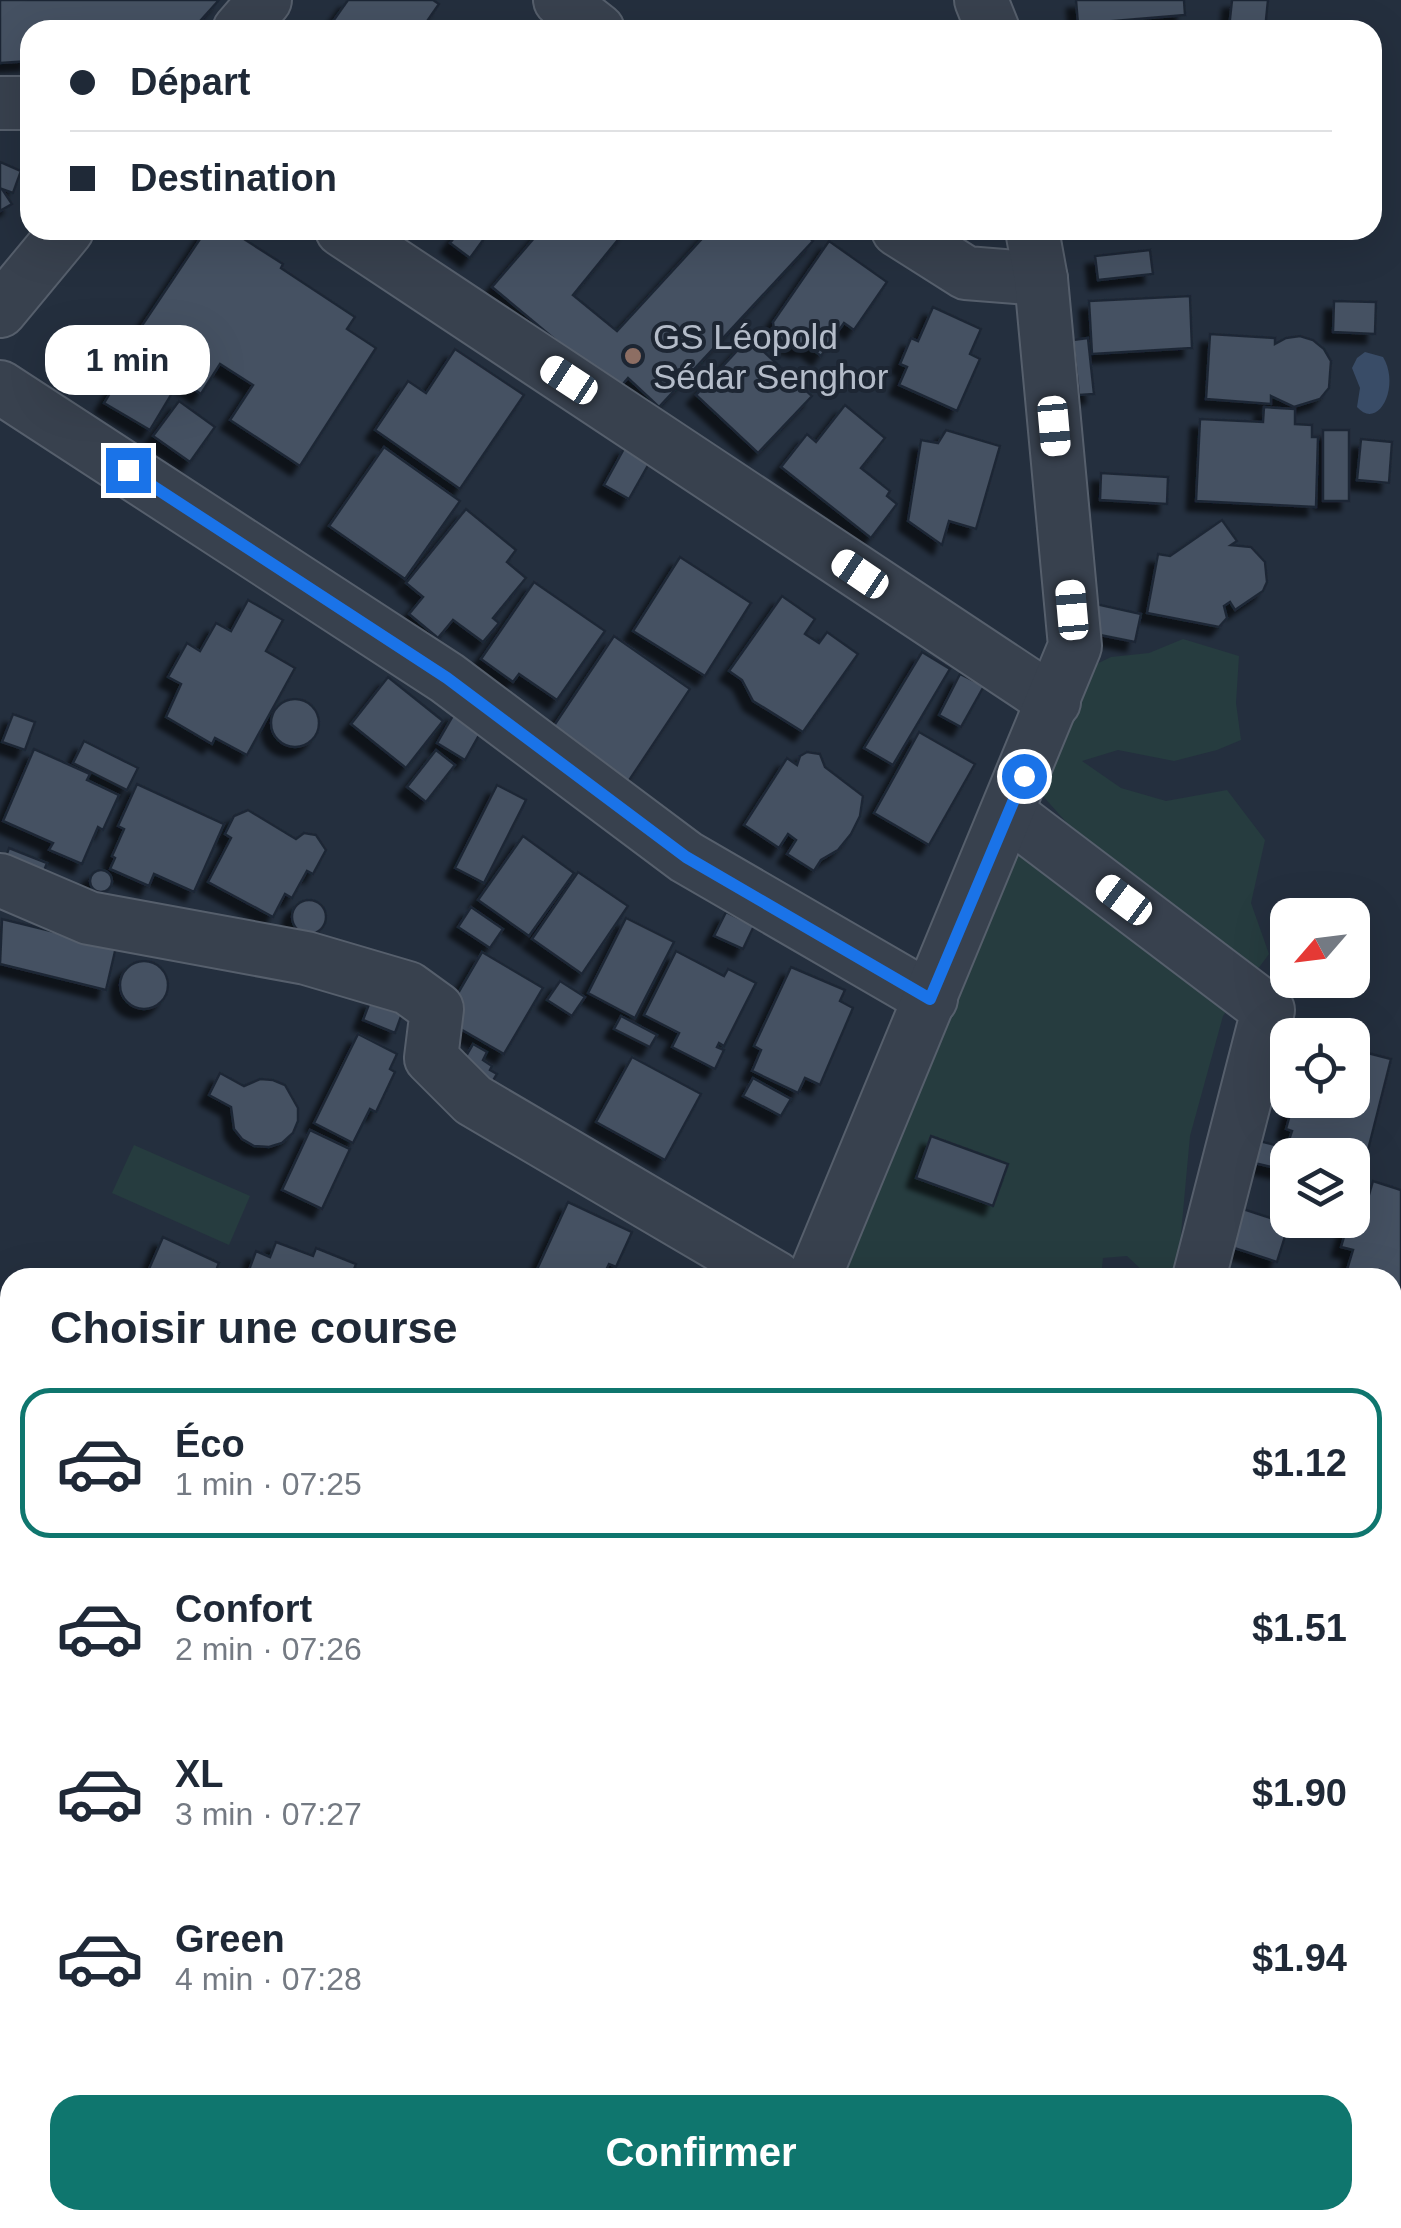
<!DOCTYPE html>
<html lang="fr">
<meta charset="utf-8">
<style>
:root{--surface:#fff;--page:#f6f6f7;--text:#1f2937;--muted:#747a83;--line:#e0e1e3;--accent:#0f766e}
body{margin:0;font-family:Helvetica,sans-serif;background:var(--page);color:var(--text);height:100vh;display:flex;flex-direction:column;font-size:38px;white-space:nowrap}
*{box-sizing:border-box;margin:0}
p{font-size:32px;color:var(--muted)}
.icon{flex:none;width:55px;height:55px;fill:none;stroke:currentColor;stroke-width:2;stroke-linecap:round;stroke-linejoin:round}
.map{position:relative;flex:1;overflow:hidden}
.panel{position:absolute;left:0px;top:1268px;width:1402px;height:962px;display:flex;flex-direction:column;background:var(--surface);border-radius:30px 30px 0 0;box-shadow:0 10px 40px #0002}
.panel>*{flex:none}
.guide{position:absolute;left:20px;top:20px;width:1362px;height:220px;border-radius:30px;box-shadow:0 10px 40px #0002;display:grid;align-content:center;height:220px;padding:0 50px;background:var(--surface)}
.needle{width:65px;rotate:242deg}
.controls{position:absolute;left:1270px;top:898px;display:grid;gap:20px}
.controls a{display:grid;place-items:center;width:100px;height:100px;border-radius:20px;background:var(--surface);box-shadow:0 10px 40px #0002;font-size:50px}
.end{position:absolute;width:45px;height:45px;margin:-22px;border:12px solid #1a73e8;background:#fff;box-shadow:0 0 0 5px #fff}
.from{border-radius:50%}
.bubble{position:absolute;height:70px;border-radius:30px;background:var(--surface);box-shadow:0 10px 40px #0002;font-size:32px;font-weight:700;line-height:70px;text-align:center}
.car{position:absolute;width:30px;height:60px;margin:-30px -15px;border-radius:12px;box-shadow:0 0 8px 2px #0007;background:linear-gradient(#fff 24%,#345 0 40%,#fff 0 76%,#345 0 86%,#fff 0)}
.guide b{display:flex;align-items:center;gap:35px;height:95px;font-size:38px}
.guide b+b{border-top:2px solid var(--line)}
.guide i{width:25px;height:25px;background:var(--text)}
ul{padding:0;list-style:none}
li{display:flex;align-items:center;gap:30px;height:150px;margin:0 20px 15px;padding:0 30px;border:5px solid transparent;border-radius:30px}
li div{flex:1}
li b{display:block;font-size:38px}
li em{font-style:normal;font-weight:700}
li.selected{border-color:var(--accent)}
li>.icon{width:90px;height:90px;stroke-width:1.5}
h2{padding:0 50px;font-size:45px;line-height:120px}
.cta{display:flex;gap:20px;margin-top:auto;padding:20px 50px}
.cta a{flex:1;height:115px;border-radius:30px;background:var(--accent);color:#fff;font-size:40px;font-weight:700;line-height:115px;text-align:center}
.map>svg:first-child{display:block}
.green{fill:#263c3f}
.water{fill:#394c67}
.building{fill:#455162;stroke:#1f2835;stroke-width:2.5;filter:url(#shadow)}
.lines{fill:none;stroke-linecap:round;stroke-linejoin:round}
.minor-casing{stroke:#565f6c;stroke-width:56}
.minor{stroke:#38414e;stroke-width:52}
.route{stroke:#1a73e8;stroke-width:12}
.education-dot{fill:#8d6e63;stroke:#1d2633;stroke-width:4}
.labels{text-anchor:middle;dominant-baseline:central;stroke-width:8;stroke-linejoin:round;paint-order:stroke}
.poi-label{font-size:35px;fill:#b4bcc9;stroke:#1d2633;text-anchor:start}
</style>
<div class="map">
<svg width="1401" height="2228" viewBox="0 0 1401 2228">
<defs>
<filter id="shadow"><feDropShadow dx="-9" dy="9" stdDeviation="2.5" flood-color="#0009"/></filter>
</defs>
<rect width="100%" height="100%" fill="#242f3e"/>
<g class="green">
<polygon points="1183,639 1239,656 1236,703 1241,740 1217,750 1174,761 1118,750 1082,761 1121,788 1166,801 1227,790 1265,840 1251,903 1269,954 1223,1016 1190,1136 1177,1277 1149,1277 1127,1256 1103,1258 1101,1277 814,1277 1017,840 1108,869 1042,795 1072,721 1082,671 1111,657 1149,653"/>
<polygon points="134,1145 250,1196 229,1245 112,1193"/>
</g>
<g class="water">
<path d="M 1365,352 L 1383,357 C 1401,387 1378,431 1357,407 L 1360,388 L 1352,368 L 1357,358 Z"/>
<polygon points="0,1442 10,1444 10,2220 1392,2220 1392,1684 1401,1683 1401,2228 0,2228"/>
</g>
<g class="building">
<polygon points="0,0 219,0 192,30 30,30 30,61 0,63"/>
<polygon points="348,0 433,0 439,4 421,30 339,30 331,24"/>
<polygon points="1076,0 1184,0 1185,15 1078,24"/>
<polygon points="1232,0 1268,0 1265,30 1229,28"/>
<polygon points="0,162 21,171 13,193 2,189 12,204 0,211"/>
<polygon points="206,230 230,230 283,264 281,268 355,317 347,329 376,348 300,466 230,420 253,385 220,364 201,394 129,345"/>
<polygon points="460,230 489,232 470,258 450,243"/>
<polygon points="541,230 626,230 573,295 617,331 710,230 802,230 813,241 659,407 628,378 617,391 492,287"/>
<polygon points="829,241 887,282 854,330 844,323 821,356 808,346 800,348 783,343 774,330 773,322"/>
<polygon points="1150,250 1153,274 1098,280 1095,256"/>
<polygon points="1190,296 1192,348 1092,354 1089,301"/>
<polygon points="1334,301 1376,302 1375,334 1333,332"/>
<polygon points="933,307 981,329 970,354 980,359 957,411 899,385 907,367 900,364 911,338 918,341"/>
<polygon points="1210,334 1275,338 1275,344 1286,338 1300,336 1313,340 1324,349 1331,361 1329,388 1320,399 1294,407 1271,396 1271,404 1206,399"/>
<polygon points="749,338 812,396 758,453 696,395"/>
<polygon points="1088,338 1094,394 1079,395 1073,340"/>
<polygon points="455,349 524,395 460,489 375,430 408,381 426,393"/>
<polygon points="128,363 174,390 150,430 104,403"/>
<polygon points="179,401 215,427 190,462 153,436"/>
<polygon points="845,405 885,438 861,468 890,491 887,496 897,504 871,538 781,467 807,434 816,442"/>
<polygon points="1264,407 1295,409 1295,424 1312,425 1312,437 1318,437 1316,507 1196,501 1200,419 1263,422"/>
<polygon points="946,430 1000,446 976,529 949,521 942,545 908,521 921,440 938,443"/>
<rect x="1323" y="430" width="26" height="71"/>
<polygon points="1361,439 1392,442 1389,483 1357,480"/>
<polygon points="626,445 651,460 629,499 604,485"/>
<polygon points="384,447 460,501 405,579 329,526"/>
<polygon points="1101,473 1168,477 1167,504 1100,500"/>
<polygon points="466,509 516,550 507,562 526,578 493,618 499,623 483,642 453,620 438,638 409,614 423,597 406,583"/>
<polygon points="1222,520 1237,541 1231,545 1251,547 1265,562 1267,582 1263,591 1235,610 1230,602 1224,606 1227,618 1219,627 1147,613 1158,554 1170,556"/>
<polygon points="680,557 751,603 705,676 633,631"/>
<polygon points="534,582 605,631 557,700 519,674 513,682 481,659"/>
<polygon points="782,596 815,619 805,634 819,643 827,632 858,654 803,732 753,701 742,680 729,671"/>
<polygon points="248,600 283,620 266,651 295,668 247,755 215,738 212,744 166,717 181,684 168,677 187,643 200,651 216,623 231,631"/>
<polygon points="1096,604 1141,614 1135,642 1090,633"/>
<polygon points="614,636 690,689 622,791 545,739"/>
<polygon points="922,652 950,669 893,765 864,748"/>
<polygon points="960,674 984,686 961,727 939,715"/>
<polygon points="388,677 443,721 406,768 351,724"/>
<circle cx="295" cy="723" r="24"/>
<polygon points="455,712 483,728 465,760 437,743"/>
<polygon points="13,714 35,722 25,750 2,742"/>
<polygon points="919,732 975,764 929,845 874,813"/>
<polygon points="84,741 138,768 127,790 73,763"/>
<polygon points="34,749 90,774 87,780 119,795 103,830 98,827 82,864 49,850 53,843 3,821"/>
<polygon points="436,750 455,765 426,802 407,787"/>
<polygon points="807,752 820,754 825,767 863,796 860,816 851,834 838,850 821,860 814,871 787,854 796,840 788,834 779,848 744,825 787,758 797,765 800,756"/>
<polygon points="137,784 224,824 194,892 154,874 149,886 110,869 115,858 112,856 124,829 118,826"/>
<polygon points="497,785 526,800 484,883 455,868"/>
<polygon points="248,810 296,839 304,833 316,835 326,850 313,874 307,871 292,898 285,894 273,917 208,882 231,838 225,834 234,816"/>
<polygon points="523,836 574,873 529,936 478,900"/>
<polygon points="9,848 47,863 41,879 3,864"/>
<circle cx="101" cy="881" r="11"/>
<polygon points="578,872 628,906 582,974 532,939"/>
<circle cx="309" cy="917" r="17"/>
<polygon points="471,907 503,929 490,948 458,927"/>
<polygon points="726,912 754,926 743,949 714,936"/>
<polygon points="626,918 674,942 635,1018 588,993"/>
<polygon points="2,919 116,947 106,990 0,964"/>
<polygon points="676,951 724,976 728,969 756,983 724,1046 719,1043 717,1047 724,1050 715,1069 672,1047 679,1033 644,1015"/>
<polygon points="482,952 543,988 504,1054 443,1019"/>
<circle cx="144" cy="985" r="24"/>
<polygon points="791,967 845,990 840,1001 853,1008 820,1085 805,1078 798,1093 752,1071 761,1050 754,1046"/>
<polygon points="560,981 585,997 572,1016 547,1000"/>
<polygon points="371,999 403,1011 395,1033 363,1020"/>
<polygon points="621,1016 657,1035 650,1047 614,1029"/>
<polygon points="358,1034 397,1054 390,1069 395,1072 376,1112 370,1109 353,1143 314,1123"/>
<polygon points="473,1044 487,1052 483,1060 492,1066 490,1070 497,1074 490,1086 459,1068"/>
<polygon points="1352,1049 1391,1059 1368,1150 1332,1140 1329,1150 1289,1140 1292,1131 1286,1129 1294,1100 1352,1100"/>
<polygon points="632,1057 701,1094 665,1160 596,1122"/>
<polygon points="220,1073 244,1086 260,1079 273,1080 285,1085 298,1108 298,1121 293,1133 282,1143 269,1147 254,1146 242,1139 234,1129 231,1107 209,1095"/>
<polygon points="753,1078 791,1099 781,1116 743,1096"/>
<polygon points="310,1130 350,1149 322,1209 282,1190"/>
<polygon points="931,1136 1008,1164 993,1206 916,1178"/>
<polygon points="1255,1140 1304,1152 1303,1155 1288,1155 1288,1171 1250,1162"/>
<polygon points="1373,1181 1401,1190 1401,1299 1392,1296 1392,1278 1361,1278 1346,1273 1353,1250 1341,1247 1349,1220 1352,1220 1354,1202 1366,1205"/>
<polygon points="568,1202 632,1232 616,1267 609,1264 602,1278 533,1278"/>
<polygon points="1240,1208 1289,1224 1277,1262 1228,1246"/>
<polygon points="163,1237 219,1263 213,1278 145,1278"/>
<polygon points="276,1242 313,1256 316,1248 356,1264 351,1278 246,1278 256,1251 270,1257"/>
<polygon points="1392,1339 1401,1341 1401,1399 1392,1397"/>
<polygon points="1394,1553 1401,1556 1401,1609 1392,1613"/>
</g>
<g class="lines">
<g class="minor-casing">
<g id="minor">
<polyline points="560,0 598,30"/>
<polyline points="981,0 993,30"/>
<polyline points="239,30 265,0"/>
<polyline points="0,103 30,103"/>
<polyline points="342,230 1054,702"/>
<polyline points="898,230 966,273 1041,279"/>
<polyline points="0,311 67,230"/>
<polyline points="0,387 447,678 686,857 931,999"/>
<polyline points="1008,813 1268,1010 1199,1278"/>
<polyline points="0,880 89,918 306,958 408,988 437,1009 431,1058 473,1100 776,1278"/>
<polyline points="814,1278 1075,646 1041,279 1032,230"/>
</g>
</g>
<use href="#minor" class="minor"/>
</g>
<g class="lines">
<polyline class="route" points="128,470 447,678 686,857 930,999 1024,776"/>
</g>
<circle class="education-dot" cx="633" cy="356" r="10"/>
<g class="labels">
<g class="poi-label">
<text x="653" y="336">GS Léopold<tspan x="653" dy="40">Sédar Senghor</tspan></text>
</g>
</g>
</svg>
<div class="controls">
<a><svg class="needle" viewBox="-14 -14 28 28"><path d="M0-13l5 13h-10z" fill="#e53935"/><path d="M0 13l5-13h-10z" fill="#747a83"/></svg></a>
<a><svg class="icon" aria-label="locate" viewBox="0 0 24 24"><circle cx="12" cy="12" r="6"/><path d="M12 2v4M12 18v4M2 12h4M18 12h4"/></svg></a>
<a><svg class="icon" aria-label="layers" viewBox="0 0 24 24"><path d="M12 4l9 5-9 5-9-5zM3 14l9 5 9-5"/></svg></a>
</div>
<i class="end from" style="left:1024px;top:776px"></i>
<i class="end" style="left:128px;top:470px"></i>
<div class="bubble" style="left:45px;top:325px;width:165px">1 min</div>
<i class="car" style="left:569px;top:380px;rotate:303deg"></i>
<i class="car" style="left:1054px;top:426px;rotate:175deg"></i>
<i class="car" style="left:860px;top:574px;rotate:304deg"></i>
<i class="car" style="left:1072px;top:610px;rotate:355deg"></i>
<i class="car" style="left:1124px;top:900px;rotate:307deg"></i>
<div class="guide">
<b><i class="from"></i>Départ</b>
<b><i></i>Destination</b>
</div>
<section class="panel">
<h2>Choisir une course</h2>
<ul>
<li class="selected"><svg class="icon" aria-label="car" viewBox="0 0 24 24"><path d="M5 17H2v-5l4-1 3-4h7l3 4 3 1v5h-3M9 17h6M6 11h13"/><circle cx="7" cy="17" r="2"/><circle cx="17" cy="17" r="2"/></svg><div><b>Éco</b><p>1 min · 07:25</p></div><em>$1.12</em></li>
<li><svg class="icon" aria-label="car" viewBox="0 0 24 24"><path d="M5 17H2v-5l4-1 3-4h7l3 4 3 1v5h-3M9 17h6M6 11h13"/><circle cx="7" cy="17" r="2"/><circle cx="17" cy="17" r="2"/></svg><div><b>Confort</b><p>2 min · 07:26</p></div><em>$1.51</em></li>
<li><svg class="icon" aria-label="car" viewBox="0 0 24 24"><path d="M5 17H2v-5l4-1 3-4h7l3 4 3 1v5h-3M9 17h6M6 11h13"/><circle cx="7" cy="17" r="2"/><circle cx="17" cy="17" r="2"/></svg><div><b>XL</b><p>3 min · 07:27</p></div><em>$1.90</em></li>
<li><svg class="icon" aria-label="car" viewBox="0 0 24 24"><path d="M5 17H2v-5l4-1 3-4h7l3 4 3 1v5h-3M9 17h6M6 11h13"/><circle cx="7" cy="17" r="2"/><circle cx="17" cy="17" r="2"/></svg><div><b>Green</b><p>4 min · 07:28</p></div><em>$1.94</em></li>
</ul>
<div class="cta"><a>Confirmer</a></div>
</section>
</div>
